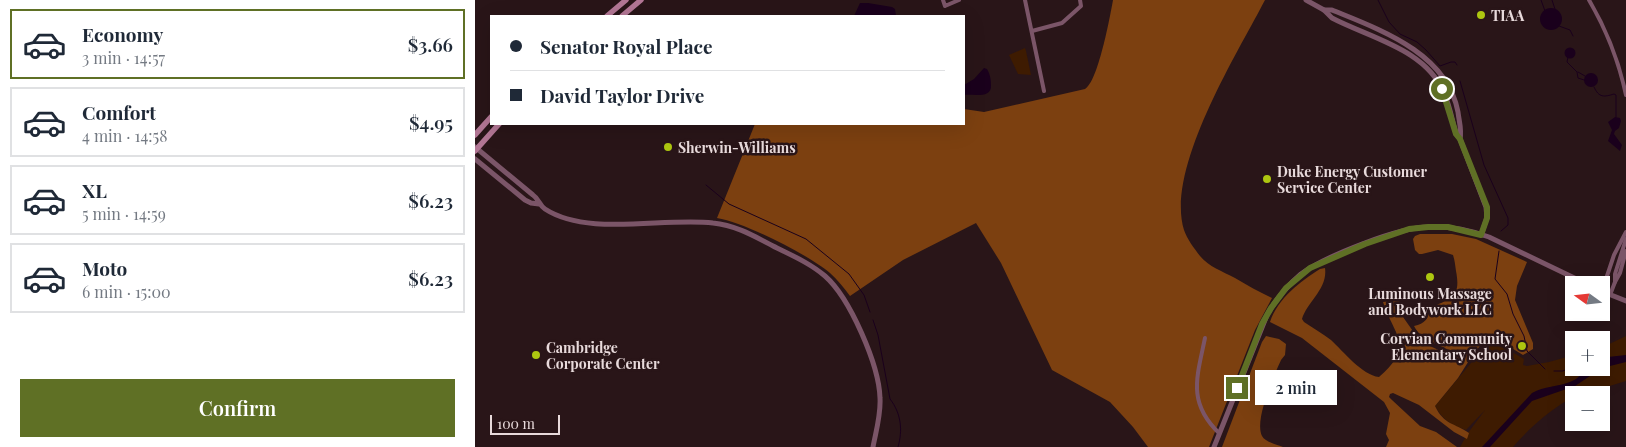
<!DOCTYPE html>
<meta charset="utf-8">
<style>
:root{--surface:#fff;--page:#f2f2f3;--text:#1f2937;--muted:#747a83;--line:#e0e1e3;--accent:#5f7025}
body{margin:0;font-family:"Playfair Display",serif;background:var(--page);color:var(--text);height:100vh;display:flex;flex-direction:column;font-size:19px;white-space:nowrap}
*{box-sizing:border-box;margin:0}
p{font-size:16px;color:var(--muted)}
.icon{flex:none;width:28px;height:28px;fill:none;stroke:currentColor;stroke-width:2;stroke-linecap:round;stroke-linejoin:round}
.map{position:relative;flex:1;overflow:hidden}
.sheet{display:flex;flex-direction:column;background:var(--surface);width:475px}
.sheet>*{flex:none}
.top-card{position:absolute;left:15px;top:15px;width:475px;height:110px;border-radius:0px;box-shadow:0 5px 20px #0002;display:grid;align-content:center;height:110px;padding:0 20px;background:var(--surface)}
.needle{width:32px;rotate:285deg}
.controls{position:absolute;left:1090px;top:276px;display:grid;gap:10px}
.controls a{display:grid;place-items:center;width:45px;height:45px;border-radius:0px;background:var(--surface);box-shadow:0 5px 20px #0002;font-size:25px}
.scale{position:absolute;left:15px;bottom:12px;width:70px;box-sizing:border-box;padding-left:5px;border:2px solid #e8dadb;border-top:0;font-size:14px;line-height:18px;white-space:nowrap;color:#e8dadb;-webkit-text-stroke:4px #291518;paint-order:stroke}
.end{position:absolute;width:22px;height:22px;margin:-11px;border:6px solid #5f7025;background:#fff;box-shadow:0 0 0 2px #fff}
.from{border-radius:50%}
.bubble{position:absolute;height:35px;border-radius:0px;background:var(--surface);box-shadow:0 5px 20px #0002;font-size:16px;font-weight:600;line-height:35px;text-align:center}
.top-card b{display:flex;align-items:center;gap:18px;height:48px;font-size:19px}
.top-card b+b{border-top:1px solid var(--line)}
.top-card i{width:12px;height:12px;background:var(--text)}
ul{padding:9px 0 0;list-style:none}
li{display:flex;align-items:center;gap:15px;height:70px;margin:0 10px 8px;padding:0 10px;border:2px solid var(--line);border-radius:0px}
li div{flex:1}
li b{display:block;font-size:19px}
li em{font-style:normal;font-weight:600}
li.active{border-color:var(--accent)}
li>.icon{width:45px;height:45px;stroke-width:1.5}
.button{display:flex;gap:10px;margin-top:auto;padding:10px 20px}
.button a{flex:1;height:58px;border-radius:0px;background:var(--accent);color:#fff;font-size:20px;font-weight:600;line-height:58px;text-align:center}
main{display:flex;flex:1;min-height:0}
.map>svg:first-child{display:block}
.green{fill:#3e1b01}
.forest{fill:#7c4010}
.water{fill:#1a001c}
.lines{fill:none;stroke-linecap:round;stroke-linejoin:round}
.stream{stroke:#1a001c;stroke-width:1}
.minor{stroke:#7b5568;stroke-width:4}
.tertiary{stroke:#7b5568;stroke-width:5}
.secondary{stroke:#b27694;stroke-width:5.5}
.route{stroke:#5f7025;stroke-width:6}
.poi-dot{fill:#adc610;stroke:#291518;stroke-width:2}
.labels{text-anchor:middle;dominant-baseline:central;stroke-width:5;stroke-linejoin:round;paint-order:stroke}
.poi-label{font-size:14px;font-weight:bold;fill:#e8dadb;stroke:#291518;text-anchor:start}
</style>
<main>
<section class="sheet">
<ul>
<li class="active"><svg class="icon" aria-label="car" viewBox="0 0 24 24"><path d="M5 17H2v-5l4-1 3-4h7l3 4 3 1v5h-3M9 17h6M6 11h13"/><circle cx="7" cy="17" r="2"/><circle cx="17" cy="17" r="2"/></svg><div><b>Economy</b><p>3 min · 14:57</p></div><em>$3.66</em></li>
<li><svg class="icon" aria-label="car" viewBox="0 0 24 24"><path d="M5 17H2v-5l4-1 3-4h7l3 4 3 1v5h-3M9 17h6M6 11h13"/><circle cx="7" cy="17" r="2"/><circle cx="17" cy="17" r="2"/></svg><div><b>Comfort</b><p>4 min · 14:58</p></div><em>$4.95</em></li>
<li><svg class="icon" aria-label="car" viewBox="0 0 24 24"><path d="M5 17H2v-5l4-1 3-4h7l3 4 3 1v5h-3M9 17h6M6 11h13"/><circle cx="7" cy="17" r="2"/><circle cx="17" cy="17" r="2"/></svg><div><b>XL</b><p>5 min · 14:59</p></div><em>$6.23</em></li>
<li><svg class="icon" aria-label="car" viewBox="0 0 24 24"><path d="M5 17H2v-5l4-1 3-4h7l3 4 3 1v5h-3M9 17h6M6 11h13"/><circle cx="7" cy="17" r="2"/><circle cx="17" cy="17" r="2"/></svg><div><b>Moto</b><p>6 min · 15:00</p></div><em>$6.23</em></li>
</ul>
<div class="button"><a>Confirm</a></div>
</section>
<div class="map">
<svg width="1151" height="447" viewBox="0 0 1151 447">
<rect width="100%" height="100%" fill="#291518"/>
<g class="green">
<polygon points="550,48 551,51 556,75 543,74 534,55"/>
<path d="M 1151,336 L 1151,381 L 1105,395 L 1099,395 L 1099,397 C 1079,406 1052,430 1038,447 L 985,447 L 993,433 L 1010,410 L 991,430 C 977,426 967,419 960,406 L 1011,345 C 1026,344 1037,352 1049,359 L 1048,365 L 1052,366 L 1074,362 L 1099,355 L 1099,368 L 1126,368 L 1126,348 Z"/>
</g>
<g class="forest">
<path d="M 638,0 L 790,0 C 762,54 690,169 709,230 C 712,239 719,248 725,256 C 734,267 747,271 760,278 C 772,285 784,292 797,298 L 780,330 L 734,447 L 673,447 L 658,427 L 635,402 L 577,370 L 526,263 L 501,223 L 428,260 L 375,296 C 369,288 363,280 355,273 C 332,254 271,223 242,218 L 280,124 L 489,124 L 489,109 L 509,112 L 610,89 C 623,82 635,17 638,0 Z"/>
<path d="M 945,234 L 977,234 L 1001,239 L 1052,262 L 1042,286 L 1040,300 L 1058,343 L 1058,349 L 1048,355 L 1030,344 L 1007,343 L 995,359 L 983,378 L 960,406 C 969,425 980,423 994,433 L 992,439 L 979,432 L 944,405 L 918,393 L 915,394 L 914,397 L 917,400 L 945,426 L 961,432 L 982,447 L 911,447 L 914,440 L 911,434 L 915,413 L 909,402 L 827,338 L 795,322 C 803,298 826,281 845,269 L 850,268 C 853,289 832,302 827,319 L 829,322 C 838,328 848,334 856,340 C 868,351 887,375 904,377 C 940,345 920,338 908,302 L 923,297 L 928,317 L 940,334 L 955,346 L 976,356 L 976,353 L 974,350 C 962,344 945,339 939,326 C 950,324 954,318 955,308 C 977,298 986,297 981,271 C 980,265 980,261 978,255 L 963,250 L 947,254 L 944,254 L 940,250 L 938,239 L 940,236 Z"/>
<path d="M 791,336 L 804,339 L 811,344 L 810,355 L 806,360 C 799,376 779,420 787,436 C 790,442 803,445 808,447 L 747,447 L 787,342 Z"/>
</g>
<g class="water">
<polygon points="385,3 393,3 417,7 420,9 421,16 379,16"/>
<circle cx="1076" cy="19" r="11"/>
<circle cx="1095" cy="53" r="5.5"/>
<path d="M 509,68 L 512,69 C 515,74 516,79 516,85 C 517,99 499,94 489,95 L 489,85 L 499,79 Z"/>
<circle cx="1116" cy="80" r="7"/>
<polygon points="1140,117 1145,118 1146,121 1144,128 1140,131 1139,134 1147,145 1145,151 1133,141 1137,130 1133,122"/>
<path d="M 1151,355 L 1151,362 L 1127,368 L 1100,386 L 1057,401 L 1015,447 L 1007,447 L 1057,393 C 1069,386 1083,387 1095,382 C 1111,376 1102,368 1126,368 L 1126,361 L 1133,357 Z"/>
</g>
<g class="lines">
<g class="stream">
<polyline points="903,0 914,22 925,34 942,42 951,50 965,66 976,62 980,62 982,65"/>
<polyline points="1066,0 1070,11"/>
<polyline points="1077,0 1080,9"/>
<polyline points="1084,26 1095,30 1098,36"/>
<polyline points="1093,57 1092,62 1102,72 1103,78 1109,80"/>
<polyline points="1103,72 1110,76"/>
<polyline points="985,81 1009,165 1033,218 1033,225 1026,231"/>
<path d="M 1119,87 C 1124,98 1129,97 1139,94 L 1141,95 L 1141,117"/>
<polyline points="231,185 254,204 331,239 374,274 389,295 395,312"/>
<polyline points="1024,251 1020,279 1032,294 1038,314 1049,336 1052,351 1070,369"/>
<path d="M 398,320 L 403,335 L 415,399 C 426,413 428,430 423,447"/>
<polyline points="1079,371 1088,371 1096,367 1109,373"/>
</g>
<g class="minor">
<polyline points="468,0 470,6 484,0"/>
<polyline points="550,0 569,91"/>
<path d="M 1114,0 C 1131,29 1144,62 1151,95"/>
<polyline points="557,31 587,23 606,6 605,0"/>
<polyline points="1151,239 1140,274 1140,282 1145,273 1151,251"/>
<polyline points="1127,291 1139,255 1151,232"/>
<polyline points="1135,295 1140,282"/>
<path d="M 730,338 C 722,377 712,402 744,433"/>
</g>
<g class="tertiary">
<path d="M 831,0 L 849,10 L 857,18 C 895,38 951,49 969,93 C 975,106 977,120 981,134 L 985,139 L 1011,207 L 1012,218 L 1006,235"/>
<path d="M 849,10 L 857,10 C 906,30 972,53 983,112 C 984,121 987,130 985,139"/>
<path d="M 0,147 L 58,195 C 64,199 64,205 70,209 C 113,237 189,217 238,223 C 260,225 279,236 298,246 C 316,255 335,263 350,276 C 375,298 404,365 405,398 C 406,415 401,431 398,447"/>
<polyline points="0,159 50,200 56,203 64,204"/>
<polyline points="1126,291 1151,301"/>
<path d="M 739,447 L 792,315 C 801,299 812,286 826,274 C 851,256 923,227 954,227 C 975,226 994,230 1014,237 L 1114,285"/>
</g>
<g class="secondary">
<polyline points="132,16 151,0"/>
<polyline points="147,16 166,0"/>
<polyline points="0,135 16,117"/>
<polyline points="0,151 24,124"/>
</g>
</g>
<g class="lines">
<polyline class="route" points="762,388 787,324 796,308 811,288 835,268 890,244 934,229 953,227 973,227 1006,235 1012,218 1012,207 985,139 981,134 967,89"/>
</g>
<g class="poi-dot">
<circle cx="1006" cy="15" r="5"/>
<circle cx="193" cy="147" r="5"/>
<circle cx="792" cy="179" r="5"/>
<circle cx="955" cy="277" r="5"/>
<circle cx="1047" cy="346" r="5"/>
<circle cx="61" cy="355" r="5"/>
</g>
<g class="labels">
<g class="poi-label">
<text x="1016" y="15">TIAA</text>
<text x="203" y="147">Sherwin-Williams</text>
<text x="802" y="171">Duke Energy Customer<tspan x="802" dy="16">Service Center</tspan></text>
<text x="955" y="293" text-anchor="middle">Luminous Massage<tspan x="955" dy="16">and Bodywork LLC</tspan></text>
<text x="1037" y="338" text-anchor="end">Corvian Community<tspan x="1037" dy="16">Elementary School</tspan></text>
<text x="71" y="347">Cambridge<tspan x="71" dy="16">Corporate Center</tspan></text>
</g>
</g>
</svg>
<div class="controls">
<a><svg class="needle" viewBox="-14 -14 28 28"><path d="M0-13l5 13h-10z" fill="#e53935"/><path d="M0 13l5-13h-10z" fill="#747a83"/></svg></a>
<a>+</a>
<a>−</a>
</div>
<div class="scale">100 m</div>
<i class="end from" style="left:967px;top:89px"></i>
<i class="end" style="left:762px;top:388px"></i>
<div class="bubble" style="left:780px;top:370px;width:82px">2 min</div>
<div class="top-card">
<b><i class="from"></i>Senator Royal Place</b>
<b><i></i>David Taylor Drive</b>
</div>
</div>
</main>
